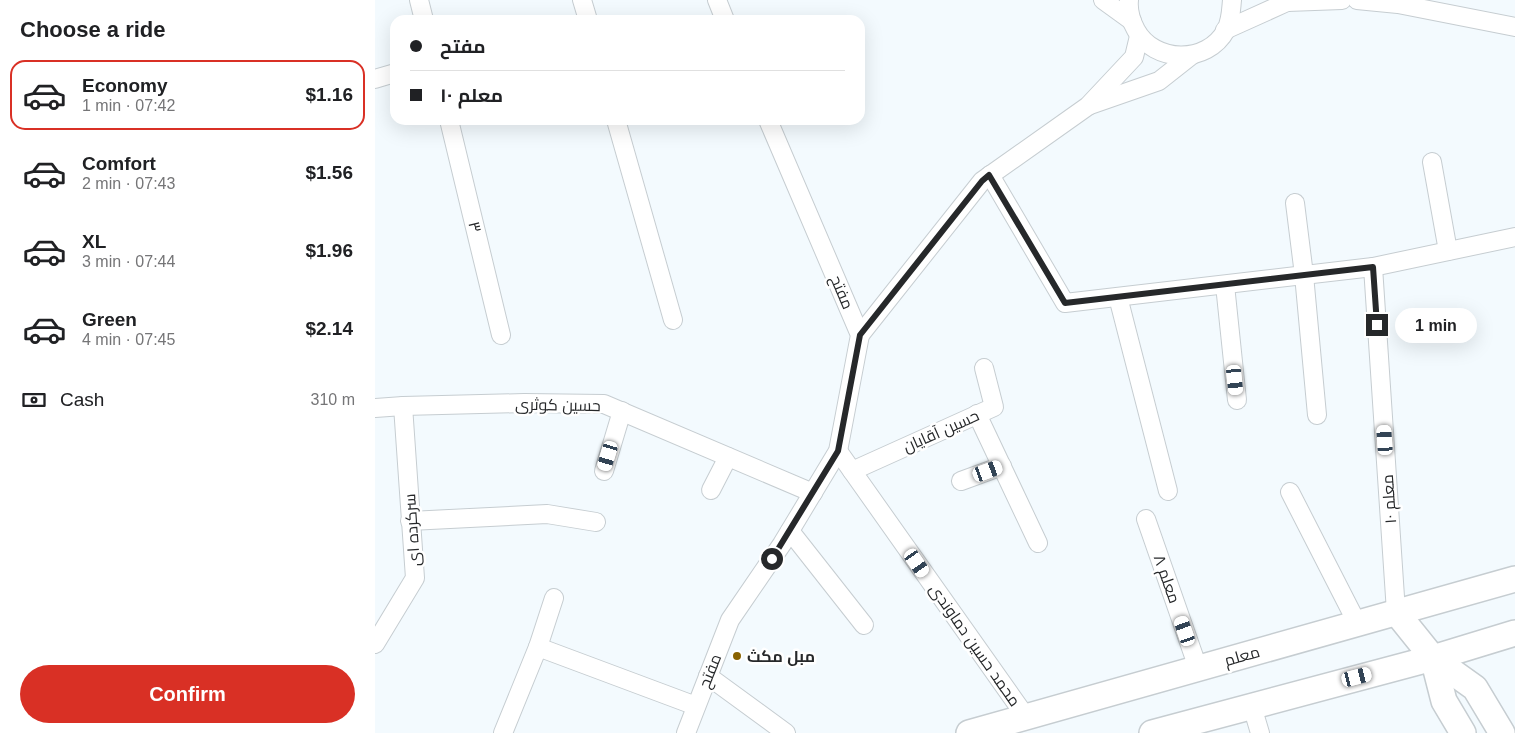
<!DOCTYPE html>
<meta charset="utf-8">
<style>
:root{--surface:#fff;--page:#f6f6f6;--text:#202124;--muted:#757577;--line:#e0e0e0;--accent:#d93025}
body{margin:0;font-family:Arial,Cairo,sans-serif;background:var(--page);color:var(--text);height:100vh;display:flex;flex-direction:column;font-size:19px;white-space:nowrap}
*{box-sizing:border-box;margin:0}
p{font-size:16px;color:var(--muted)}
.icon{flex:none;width:28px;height:28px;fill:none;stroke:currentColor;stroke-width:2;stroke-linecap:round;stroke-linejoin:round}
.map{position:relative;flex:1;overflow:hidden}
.side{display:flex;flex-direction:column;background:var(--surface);width:375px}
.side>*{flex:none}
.top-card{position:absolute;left:15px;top:15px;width:475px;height:110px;border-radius:15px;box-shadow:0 5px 20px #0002;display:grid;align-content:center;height:110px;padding:0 20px;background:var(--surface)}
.end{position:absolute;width:22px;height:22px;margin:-11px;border:6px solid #26282a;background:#fff;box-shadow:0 0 0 2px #fff}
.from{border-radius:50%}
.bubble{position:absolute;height:35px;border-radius:18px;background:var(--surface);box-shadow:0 5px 20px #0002;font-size:16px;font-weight:800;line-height:35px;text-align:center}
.car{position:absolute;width:15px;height:30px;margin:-15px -8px;border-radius:6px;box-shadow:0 0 4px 1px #0007;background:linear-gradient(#fff 24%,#345 0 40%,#fff 0 76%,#345 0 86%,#fff 0)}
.top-card b{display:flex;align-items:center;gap:18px;height:48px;font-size:19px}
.top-card b+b{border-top:1px solid var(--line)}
.top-card i{width:12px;height:12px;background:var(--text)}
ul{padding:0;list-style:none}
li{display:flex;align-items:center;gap:15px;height:70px;margin:0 10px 8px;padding:0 10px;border:2px solid transparent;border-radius:15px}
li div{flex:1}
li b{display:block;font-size:19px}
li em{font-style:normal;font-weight:800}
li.on{border-color:var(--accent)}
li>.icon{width:45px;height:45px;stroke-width:1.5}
h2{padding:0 20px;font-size:22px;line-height:60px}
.pay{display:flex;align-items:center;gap:12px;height:55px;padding:0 20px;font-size:19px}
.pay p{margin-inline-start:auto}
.primary-button{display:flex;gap:10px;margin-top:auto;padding:10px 20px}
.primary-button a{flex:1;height:58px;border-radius:30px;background:var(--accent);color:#fff;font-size:20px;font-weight:800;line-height:58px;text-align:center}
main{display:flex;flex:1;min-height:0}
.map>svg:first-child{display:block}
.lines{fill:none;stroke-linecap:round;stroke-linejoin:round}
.minor-casing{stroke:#c6cdd1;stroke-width:20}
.secondary-casing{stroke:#c6cdd1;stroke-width:28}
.minor{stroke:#fff;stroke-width:18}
.secondary{stroke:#fff;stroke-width:25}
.route{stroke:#26282a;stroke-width:6}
.poi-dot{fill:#886200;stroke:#fff;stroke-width:2}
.labels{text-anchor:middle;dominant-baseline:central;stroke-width:5;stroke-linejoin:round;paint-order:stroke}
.street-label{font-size:16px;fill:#26282a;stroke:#fff}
.poi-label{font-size:16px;font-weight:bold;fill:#26282a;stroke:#fff;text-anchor:start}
</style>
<main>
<section class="side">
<h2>Choose a ride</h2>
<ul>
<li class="on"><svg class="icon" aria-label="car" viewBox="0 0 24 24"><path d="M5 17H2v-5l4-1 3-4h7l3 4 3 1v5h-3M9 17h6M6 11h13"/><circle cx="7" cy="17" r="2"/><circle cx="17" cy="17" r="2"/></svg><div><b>Economy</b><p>1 min · 07:42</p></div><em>$1.16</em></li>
<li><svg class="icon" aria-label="car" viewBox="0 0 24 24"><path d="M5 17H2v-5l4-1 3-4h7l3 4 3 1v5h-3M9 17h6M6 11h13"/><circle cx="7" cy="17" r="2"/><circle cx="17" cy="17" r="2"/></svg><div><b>Comfort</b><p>2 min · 07:43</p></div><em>$1.56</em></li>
<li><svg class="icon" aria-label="car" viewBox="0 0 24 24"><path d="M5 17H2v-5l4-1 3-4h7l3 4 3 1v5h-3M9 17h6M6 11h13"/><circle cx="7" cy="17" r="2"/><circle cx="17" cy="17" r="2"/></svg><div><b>XL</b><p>3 min · 07:44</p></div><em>$1.96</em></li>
<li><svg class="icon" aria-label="car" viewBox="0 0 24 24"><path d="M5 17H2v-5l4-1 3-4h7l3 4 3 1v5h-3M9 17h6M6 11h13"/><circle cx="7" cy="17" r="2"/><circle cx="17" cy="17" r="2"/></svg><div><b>Green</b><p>4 min · 07:45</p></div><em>$2.14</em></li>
</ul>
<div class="pay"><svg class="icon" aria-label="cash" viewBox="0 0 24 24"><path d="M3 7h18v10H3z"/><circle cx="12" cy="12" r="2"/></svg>Cash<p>310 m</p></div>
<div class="primary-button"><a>Confirm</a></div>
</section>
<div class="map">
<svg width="1140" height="733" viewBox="0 0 1140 733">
<rect width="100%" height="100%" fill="#f3fafe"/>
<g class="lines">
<g class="minor-casing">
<g id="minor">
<polyline points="44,0 49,20"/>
<polyline points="207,0 213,20"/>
<polyline points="342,0 350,20"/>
<polyline points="728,0 757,21"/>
<path d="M 754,0 C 753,10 756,21 761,30 C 779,63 832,65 851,30 C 856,21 856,10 857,0"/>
<polyline points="905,0 912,2 967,0"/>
<polyline points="982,0 1023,4 1140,27"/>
<polyline points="850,30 912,2"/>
<polyline points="0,79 20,73"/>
<polyline points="715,105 784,81 817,55"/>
<polyline points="74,120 126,335"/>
<polyline points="241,120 298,320"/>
<polyline points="1057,162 1073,251"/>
<polyline points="615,175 690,303 998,267 1140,237"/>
<polyline points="920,203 929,275 942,415"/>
<polyline points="998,267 1021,612"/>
<polyline points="850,285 862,400"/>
<polyline points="743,297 793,491"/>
<polyline points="485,335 607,181 713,106 759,57 764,36"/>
<polyline points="0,408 28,406 149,403 229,404 438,493"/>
<polyline points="602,414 663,543"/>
<polyline points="463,451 651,717"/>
<polyline points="229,471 247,411"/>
<polyline points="477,471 619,407 609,368"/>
<polyline points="586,481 627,466"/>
<polyline points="336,490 353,457"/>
<polyline points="915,492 982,623"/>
<polyline points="771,519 823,668"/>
<polyline points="35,521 172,514 221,522"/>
<polyline points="415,531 489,625"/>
<polyline points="0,644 40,578 28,406"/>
<polyline points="163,647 321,706"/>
<polyline points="333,676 411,733"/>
<polyline points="877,706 885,733"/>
<polyline points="128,733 163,647 179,598"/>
<polyline points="311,733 355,620 407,544 463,451 485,335 393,120"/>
</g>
</g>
<g class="secondary-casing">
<g id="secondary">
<polyline points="1021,612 1058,658 1100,688 1127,733"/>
<polyline points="1058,658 1069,701 1088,733"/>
<polyline points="594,733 1140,579"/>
<polyline points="777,733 1058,658 1140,633"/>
</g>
</g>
<use href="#minor" class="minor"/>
<use href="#secondary" class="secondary"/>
</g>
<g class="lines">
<polyline class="route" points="397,559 463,451 485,335 607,181 614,175 690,303 998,267 1002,325"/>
</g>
<circle class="poi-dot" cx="362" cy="656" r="5"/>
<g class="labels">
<g class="street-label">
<text transform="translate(100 227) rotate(76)">۳</text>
<text transform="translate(467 292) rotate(67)">مفتح</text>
<text transform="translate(183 405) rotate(1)">حسین کوثری</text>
<text transform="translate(566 431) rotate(-24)">حسین آقایان</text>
<text transform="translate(1014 499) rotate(-94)">معلم ۱۰</text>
<text transform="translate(37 530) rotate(-94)">سرکرده ای</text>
<text transform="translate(792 579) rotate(71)">معلم ۸</text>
<text transform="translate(600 645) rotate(55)">محمد حسین دماوندی</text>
<text transform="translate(867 656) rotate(-16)">معلم</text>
<text transform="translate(335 671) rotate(-68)">مفتح</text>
</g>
<g class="poi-label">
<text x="372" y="656">مبل مکث</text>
</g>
</g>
</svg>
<i class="end from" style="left:397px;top:559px"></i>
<i class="end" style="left:1002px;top:325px"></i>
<div class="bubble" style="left:1020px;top:308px;width:82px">1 min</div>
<i class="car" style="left:860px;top:380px;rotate:174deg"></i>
<i class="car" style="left:1010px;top:440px;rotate:356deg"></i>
<i class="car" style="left:233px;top:456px;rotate:197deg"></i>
<i class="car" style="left:613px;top:471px;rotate:70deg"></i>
<i class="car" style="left:542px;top:563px;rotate:145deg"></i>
<i class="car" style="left:810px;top:631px;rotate:341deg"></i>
<i class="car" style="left:982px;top:677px;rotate:76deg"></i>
<div class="top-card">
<b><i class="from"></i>مفتح</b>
<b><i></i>معلم ۱۰</b>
</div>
</div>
</main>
